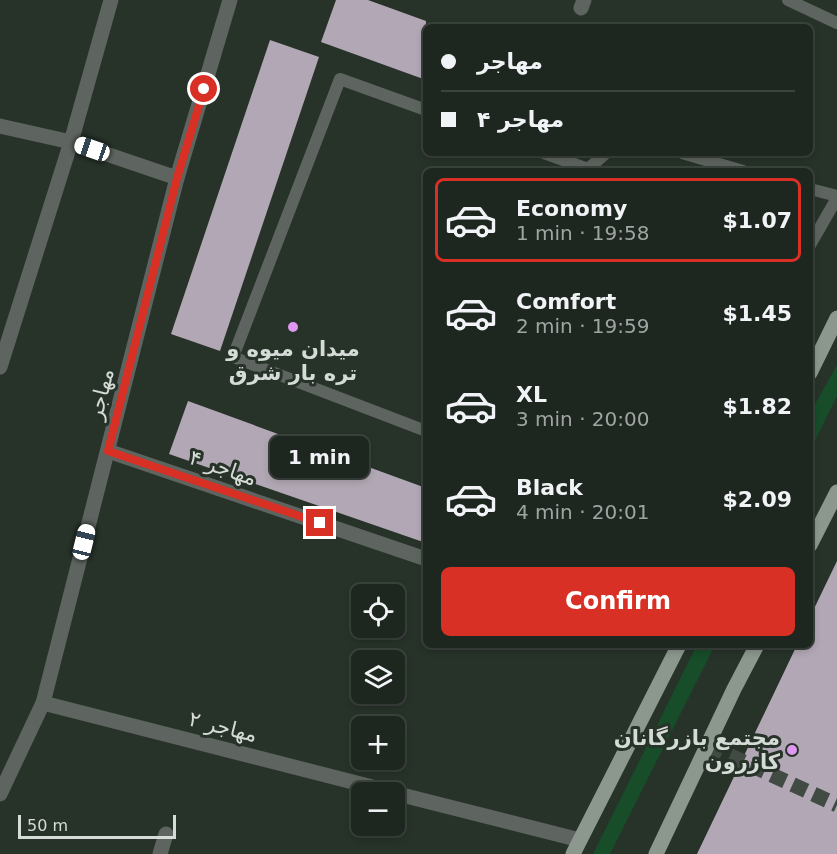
<!DOCTYPE html>
<meta charset="utf-8">
<style>
:root{--surface:#1d261f;--page:#252e28;--text:#f1f3f6;--muted:#a0a5a4;--line:#3b433d;--accent:#d93025}
body{margin:0;font-family:"DejaVu Sans","Noto Sans Arabic",sans-serif;background:var(--page);color:var(--text);height:100vh;display:flex;flex-direction:column;font-size:22px;white-space:nowrap}
*{box-sizing:border-box;margin:0}
p{font-size:20px;color:var(--muted)}
.icon{flex:none;width:33px;height:33px;fill:none;stroke:currentColor;stroke-width:2;stroke-linecap:round;stroke-linejoin:round}
.map{position:relative;flex:1;overflow:hidden}
.drawer{position:absolute;left:423px;top:168px;width:390px;height:480px;display:flex;flex-direction:column;background:var(--surface);border-radius:9px;box-shadow:0 3px 9px #0003,0 0 0 2px var(--line)}
.drawer>*{flex:none}
.guide{position:absolute;left:423px;top:24px;width:390px;height:132px;border-radius:9px;box-shadow:0 3px 9px #0003,0 0 0 2px var(--line);display:grid;align-content:center;height:132px;padding:0 18px;background:var(--surface)}
.buttons{position:absolute;left:351px;top:584px;display:grid;gap:12px}
.buttons a{display:grid;place-items:center;width:54px;height:54px;border-radius:9px;background:var(--surface);box-shadow:0 3px 9px #0003,0 0 0 2px var(--line);font-size:30px}
.scale{position:absolute;left:18px;bottom:15px;width:158px;box-sizing:border-box;padding-left:6px;border:3px solid #d5dbd6;border-top:0;font-size:16px;line-height:21px;white-space:nowrap;color:#d5dbd6;-webkit-text-stroke:4px #273229;paint-order:stroke}
.end{position:absolute;width:27px;height:27px;margin:-14px;border:8px solid #d93025;background:#fff;box-shadow:0 0 0 3px #fff}
.from{border-radius:50%}
.bubble{position:absolute;height:42px;border-radius:9px;background:var(--surface);box-shadow:0 3px 9px #0003,0 0 0 2px var(--line);font-size:20px;font-weight:700;line-height:42px;text-align:center}
.car{position:absolute;width:18px;height:36px;margin:-18px -9px;border-radius:8px;box-shadow:0 0 4px 2px #0007;background:linear-gradient(#fff 24%,#345 0 40%,#fff 0 76%,#345 0 86%,#fff 0)}
.guide b{display:flex;align-items:center;gap:21px;height:57px;font-size:22px}
.guide b+b{border-top:2px solid var(--line)}
.guide i{width:15px;height:15px;background:var(--text)}
ul{padding:10px 0 0;list-style:none}
li{display:flex;align-items:center;gap:18px;height:84px;margin:0 12px 9px;padding:0 6px;border:3px solid transparent;border-radius:9px}
li div{flex:1}
li b{display:block;font-size:22px}
li em{font-style:normal;font-weight:700}
li.current{border-color:var(--accent)}
li>.icon{width:54px;height:54px;stroke-width:1.5}
.primary-button{display:flex;gap:12px;margin-top:auto;padding:12px 18px}
.primary-button a{flex:1;height:69px;border-radius:9px;background:var(--accent);color:#fff;font-size:24px;font-weight:700;line-height:69px;text-align:center}
.map>svg:first-child{display:block}
.green{fill:#174d29}
.building{fill:#b2a8b5}
.lines{fill:none;stroke-linecap:round;stroke-linejoin:round}
.minor-tunnel{stroke:#414b43;stroke-width:15;stroke-dasharray:15 8;stroke-linecap:butt}
.service{stroke:#5e645f;stroke-width:12}
.minor{stroke:#5e645f;stroke-width:15}
.tertiary{stroke:#5e645f;stroke-width:15}
.primary{stroke:#8c978e;stroke-width:15}
.route{stroke:#d93025;stroke-width:8}
.poi-dot{fill:#df98f2;stroke:#273229;stroke-width:2}
.labels{text-anchor:middle;dominant-baseline:central;stroke-width:6;stroke-linejoin:round;paint-order:stroke}
.poi-label{font-size:21px;font-weight:bold;fill:#d5dbd6;stroke:#273229}
.street-label{font-size:21px;fill:#d5dbd6;stroke:#273229}
</style>
<div class="map">
<svg width="837" height="854" viewBox="0 0 837 854">
<rect width="100%" height="100%" fill="#273229"/>
<g class="green">
<polygon points="837,365 837,396 810,451 810,413"/>
<polygon points="697,645 715,645 610,854 593,854"/>
</g>
<g class="building">
<polygon points="336,0 368,0 426,21 426,80 321,42"/>
<polygon points="270,40 319,57 220,351 171,334"/>
<polygon points="188,401 426,488 426,543 169,454"/>
<polygon points="837,561 837,854 697,854 797,645 810,645 810,617"/>
</g>
<g class="lines">
<polyline class="minor-tunnel" points="709,746 837,805"/>
<g class="service">
<polyline points="788,0 837,23"/>
<polyline points="426,110 340,79 233,357 426,431"/>
<polyline points="544,153 588,169 606,153"/>
<polyline points="682,153 743,171"/>
<polyline points="810,189 837,196"/>
<polyline points="810,245 837,198"/>
</g>
<g class="minor">
<polyline points="581,8 584,0"/>
<polyline points="0,126 71,142 177,178"/>
<polyline points="0,367 71,142 111,0"/>
<polyline points="108,451 426,559"/>
<polyline points="43,703 392,792"/>
<polyline points="394,793 580,840"/>
<polyline points="160,854 166,834"/>
</g>
<polyline class="tertiary" points="0,794 43,703 177,178 230,0"/>
<g class="primary">
<polyline points="810,373 837,318"/>
<polyline points="810,545 837,492"/>
<polyline points="573,854 679,645"/>
<polyline points="656,854 734,689 757,645"/>
</g>
</g>
<g class="lines">
<polyline class="route" points="204,89 177,178 108,451 320,523"/>
</g>
<g class="poi-dot">
<circle cx="293" cy="327" r="6"/>
<circle cx="792" cy="750" r="6"/>
</g>
<g class="labels">
<g class="poi-label">
<text x="293" y="349">میدان میوه و<tspan x="293" dy="24">تره بار شرق</tspan></text>
<text x="780" y="738" text-anchor="end">مجتمع بازرگانان<tspan x="780" dy="24">کازرون</tspan></text>
</g>
<g class="street-label">
<text transform="translate(101 394) rotate(-76)">مهاجر</text>
<text transform="translate(223 468) rotate(19)">مهاجر ۴</text>
<text transform="translate(223 727) rotate(14)">مهاجر ۲</text>
</g>
</g>
</svg>
<div class="buttons">
<a><svg class="icon" aria-label="locate" viewBox="0 0 24 24"><circle cx="12" cy="12" r="6"/><path d="M12 2v4M12 18v4M2 12h4M18 12h4"/></svg></a>
<a><svg class="icon" aria-label="layers" viewBox="0 0 24 24"><path d="M12 4l9 5-9 5-9-5zM3 14l9 5 9-5"/></svg></a>
<a>+</a>
<a>−</a>
</div>
<div class="scale">50 m</div>
<i class="end from" style="left:204px;top:89px"></i>
<i class="end" style="left:320px;top:523px"></i>
<div class="bubble" style="left:270px;top:436px;width:99px">1 min</div>
<i class="car" style="left:92px;top:149px;rotate:289deg"></i>
<i class="car" style="left:84px;top:542px;rotate:14deg"></i>
<div class="guide">
<b><i class="from"></i>مهاجر</b>
<b><i></i>مهاجر ۴</b>
</div>
<section class="drawer">
<ul>
<li class="current"><svg class="icon" aria-label="car" viewBox="0 0 24 24"><path d="M5 17H2v-5l4-1 3-4h7l3 4 3 1v5h-3M9 17h6M6 11h13"/><circle cx="7" cy="17" r="2"/><circle cx="17" cy="17" r="2"/></svg><div><b>Economy</b><p>1 min · 19:58</p></div><em>$1.07</em></li>
<li><svg class="icon" aria-label="car" viewBox="0 0 24 24"><path d="M5 17H2v-5l4-1 3-4h7l3 4 3 1v5h-3M9 17h6M6 11h13"/><circle cx="7" cy="17" r="2"/><circle cx="17" cy="17" r="2"/></svg><div><b>Comfort</b><p>2 min · 19:59</p></div><em>$1.45</em></li>
<li><svg class="icon" aria-label="car" viewBox="0 0 24 24"><path d="M5 17H2v-5l4-1 3-4h7l3 4 3 1v5h-3M9 17h6M6 11h13"/><circle cx="7" cy="17" r="2"/><circle cx="17" cy="17" r="2"/></svg><div><b>XL</b><p>3 min · 20:00</p></div><em>$1.82</em></li>
<li><svg class="icon" aria-label="car" viewBox="0 0 24 24"><path d="M5 17H2v-5l4-1 3-4h7l3 4 3 1v5h-3M9 17h6M6 11h13"/><circle cx="7" cy="17" r="2"/><circle cx="17" cy="17" r="2"/></svg><div><b>Black</b><p>4 min · 20:01</p></div><em>$2.09</em></li>
</ul>
<div class="primary-button"><a>Confirm</a></div>
</section>
</div>
